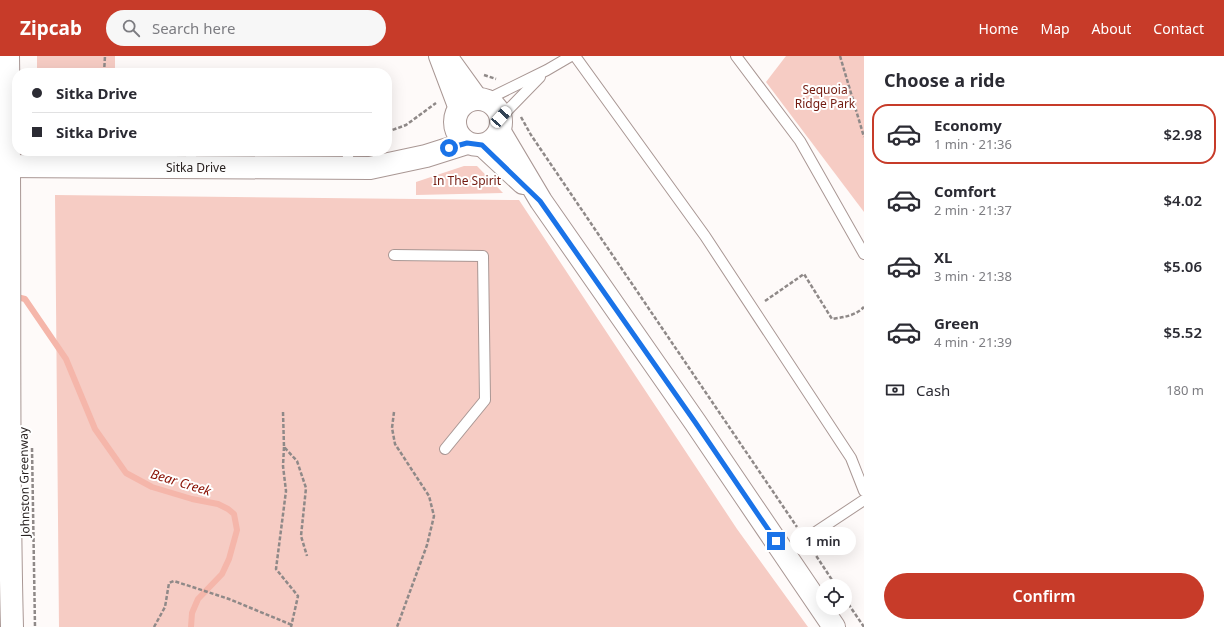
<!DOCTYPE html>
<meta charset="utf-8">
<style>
:root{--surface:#fff;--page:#f7f7f7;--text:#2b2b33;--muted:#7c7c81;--line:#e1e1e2;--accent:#c73b29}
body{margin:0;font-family:"Noto Sans",sans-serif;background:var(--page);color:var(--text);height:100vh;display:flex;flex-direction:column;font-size:15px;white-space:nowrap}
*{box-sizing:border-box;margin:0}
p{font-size:13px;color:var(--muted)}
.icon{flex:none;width:22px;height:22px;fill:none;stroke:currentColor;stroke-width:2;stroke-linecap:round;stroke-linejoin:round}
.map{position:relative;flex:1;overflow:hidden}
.panel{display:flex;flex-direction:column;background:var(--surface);width:360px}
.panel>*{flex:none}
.top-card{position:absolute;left:12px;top:12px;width:380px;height:88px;border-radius:16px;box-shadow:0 4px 16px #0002;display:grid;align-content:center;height:88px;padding:0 20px;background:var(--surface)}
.tools{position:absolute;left:816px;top:523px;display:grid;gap:8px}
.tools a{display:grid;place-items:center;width:36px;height:36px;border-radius:50%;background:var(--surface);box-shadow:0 4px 16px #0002;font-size:20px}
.end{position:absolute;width:18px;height:18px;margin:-9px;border:5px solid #1a73e8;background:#fff;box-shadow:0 0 0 2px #fff}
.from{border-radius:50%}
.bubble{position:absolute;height:28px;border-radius:14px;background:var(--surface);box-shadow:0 4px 16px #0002;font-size:13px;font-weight:600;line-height:28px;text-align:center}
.car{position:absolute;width:12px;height:24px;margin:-12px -6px;border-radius:5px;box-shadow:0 0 3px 1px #0007;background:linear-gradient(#fff 24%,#345 0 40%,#fff 0 76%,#345 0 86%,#fff 0)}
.top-card b{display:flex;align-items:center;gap:14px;height:38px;font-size:15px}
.top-card b+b{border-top:1px solid var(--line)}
.top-card i{width:10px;height:10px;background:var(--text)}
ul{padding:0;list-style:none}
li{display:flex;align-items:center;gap:12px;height:60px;margin:0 8px 6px;padding:0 12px;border:2px solid transparent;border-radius:16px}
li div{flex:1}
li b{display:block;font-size:15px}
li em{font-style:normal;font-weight:600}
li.selected{border-color:var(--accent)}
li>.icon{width:36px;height:36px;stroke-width:1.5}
h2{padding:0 20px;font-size:18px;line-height:48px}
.pay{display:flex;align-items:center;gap:10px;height:44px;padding:0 20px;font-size:15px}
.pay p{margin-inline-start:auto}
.primary-button{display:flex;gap:8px;margin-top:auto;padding:8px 20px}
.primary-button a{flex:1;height:46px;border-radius:24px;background:var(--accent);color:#fff;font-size:16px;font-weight:600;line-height:46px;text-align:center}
header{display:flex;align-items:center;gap:24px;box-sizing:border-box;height:56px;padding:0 20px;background:var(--accent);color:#fff}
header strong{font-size:19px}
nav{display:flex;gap:22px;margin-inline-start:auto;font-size:14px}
.search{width:280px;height:36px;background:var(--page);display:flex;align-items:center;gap:10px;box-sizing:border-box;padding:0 14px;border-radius:22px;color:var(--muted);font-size:15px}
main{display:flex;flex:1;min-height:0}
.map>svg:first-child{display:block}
.green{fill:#f6ccc4}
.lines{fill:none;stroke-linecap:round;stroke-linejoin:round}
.stream{stroke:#f5b6aa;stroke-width:6}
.service-casing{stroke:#a99794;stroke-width:12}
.minor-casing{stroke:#a99794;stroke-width:22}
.tertiary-casing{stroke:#a99794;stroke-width:24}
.secondary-casing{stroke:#a99794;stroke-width:24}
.path{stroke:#8f8988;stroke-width:2.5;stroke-dasharray:4 2;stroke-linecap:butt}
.service{stroke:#fff;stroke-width:10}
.minor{stroke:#fff;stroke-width:20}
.tertiary{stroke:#fff;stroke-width:22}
.secondary{stroke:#fff;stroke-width:22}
.route{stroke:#1a73e8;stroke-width:5}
.labels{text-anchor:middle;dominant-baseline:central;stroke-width:4;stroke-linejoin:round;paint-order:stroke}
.park-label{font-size:12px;fill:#731b10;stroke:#fff}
.street-label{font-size:12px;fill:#2a2322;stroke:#fff}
.water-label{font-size:13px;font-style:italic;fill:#891104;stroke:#fff}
</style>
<header>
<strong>Zipcab</strong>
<div class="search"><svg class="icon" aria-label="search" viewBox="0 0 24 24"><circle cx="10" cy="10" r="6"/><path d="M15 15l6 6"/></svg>Search here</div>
<nav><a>Home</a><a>Map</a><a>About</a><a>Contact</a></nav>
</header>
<main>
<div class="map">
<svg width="864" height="571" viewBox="0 0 864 571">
<rect width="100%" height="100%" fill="#fefaf9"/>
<g class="green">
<rect x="37" y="0" width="78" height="17"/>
<polygon points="786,0 864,0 864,156 766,26"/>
<polygon points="464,110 477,110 503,137 416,139 416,126"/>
<polygon points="55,139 519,144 737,473 808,571 59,571"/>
</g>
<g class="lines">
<polyline class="stream" points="13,240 25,243 66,303 95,373 126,417 152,431 192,443 218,448 228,453 234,458 237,474 229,503 222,518 198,543 192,557 191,571"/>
<g class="service-casing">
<g id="service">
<polyline points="575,0 705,180 851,402 864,435"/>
<polyline points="736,0 800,85 864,198"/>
<polyline points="486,44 547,14 571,0"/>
<polyline points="501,61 540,21"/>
<polyline points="347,95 350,112"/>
<polyline points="191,111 191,95"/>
<polyline points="394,199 483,200 485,344 445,393"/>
<polyline points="784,497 864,444"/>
</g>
</g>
<g class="minor-casing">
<g id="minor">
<polyline points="439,0 459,53"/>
<polyline points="447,0 478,43"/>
</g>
</g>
<g class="tertiary-casing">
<g id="tertiary">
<circle cx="478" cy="66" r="23"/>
<polyline points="500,76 541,145 695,366 834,571"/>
<polyline points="482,89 523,127"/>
<polyline points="0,110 370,112 426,100 467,87"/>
</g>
</g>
<g class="secondary-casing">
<path id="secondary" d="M 8,0 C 11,190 7,381 12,571"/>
</g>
<g class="path">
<polyline points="840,0 864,81"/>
<polyline points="104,17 105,0"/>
<polyline points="484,19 496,23"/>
<polyline points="521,61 531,79 797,471"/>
<polyline points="387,76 406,69 436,47"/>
<path d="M 765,245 L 804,218 L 832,263 C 844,261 855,260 864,251"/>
<polyline points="283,356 284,391 297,405 306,432 301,480 307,500"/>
<polyline points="394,356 392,372 395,388 429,440 434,460 427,489 397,571"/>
<polyline points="284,391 283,410 286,435 276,513 298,540 291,571"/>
<polyline points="32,392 35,571"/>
<polyline points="813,495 836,530"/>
<polyline points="845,543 864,571"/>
<polyline points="154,571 165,551 169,527 174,525 229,543 292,569"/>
</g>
<use href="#service" class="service"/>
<use href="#minor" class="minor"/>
<use href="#tertiary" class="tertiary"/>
<use href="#secondary" class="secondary"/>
</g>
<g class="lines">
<polyline class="route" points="449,92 467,87 482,89 540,145 695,366 776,485"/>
</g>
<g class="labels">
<g class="park-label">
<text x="825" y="33">Sequoia<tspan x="825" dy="14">Ridge Park</tspan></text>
<text x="467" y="124">In The Spirit</text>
</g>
<g class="street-label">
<text x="196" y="111">Sitka Drive</text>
<text transform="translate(24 426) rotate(-91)">Johnston Greenway</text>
</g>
<g class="water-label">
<text transform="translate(181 426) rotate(17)">Bear Creek</text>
</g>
</g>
</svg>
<div class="tools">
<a><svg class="icon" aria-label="locate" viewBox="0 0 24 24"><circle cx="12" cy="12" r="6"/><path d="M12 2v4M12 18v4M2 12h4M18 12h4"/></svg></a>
</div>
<i class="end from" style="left:449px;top:92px"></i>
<i class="end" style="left:776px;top:485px"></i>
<div class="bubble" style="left:790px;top:471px;width:66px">1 min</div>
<i class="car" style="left:501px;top:61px;rotate:42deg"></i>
<div class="top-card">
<b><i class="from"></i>Sitka Drive</b>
<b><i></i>Sitka Drive</b>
</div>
</div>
<section class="panel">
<h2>Choose a ride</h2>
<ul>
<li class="selected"><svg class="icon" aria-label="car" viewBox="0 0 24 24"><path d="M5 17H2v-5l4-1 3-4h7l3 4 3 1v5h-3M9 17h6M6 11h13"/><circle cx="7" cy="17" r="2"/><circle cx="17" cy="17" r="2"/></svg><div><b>Economy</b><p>1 min · 21:36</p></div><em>$2.98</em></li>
<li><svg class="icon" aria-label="car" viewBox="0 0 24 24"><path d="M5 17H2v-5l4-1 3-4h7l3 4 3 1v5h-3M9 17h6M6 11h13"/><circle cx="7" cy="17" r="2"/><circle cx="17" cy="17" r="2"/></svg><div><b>Comfort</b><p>2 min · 21:37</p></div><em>$4.02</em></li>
<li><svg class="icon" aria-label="car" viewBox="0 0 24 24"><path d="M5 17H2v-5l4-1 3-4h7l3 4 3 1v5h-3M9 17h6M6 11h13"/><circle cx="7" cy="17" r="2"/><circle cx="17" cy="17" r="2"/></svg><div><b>XL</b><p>3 min · 21:38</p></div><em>$5.06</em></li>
<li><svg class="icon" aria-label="car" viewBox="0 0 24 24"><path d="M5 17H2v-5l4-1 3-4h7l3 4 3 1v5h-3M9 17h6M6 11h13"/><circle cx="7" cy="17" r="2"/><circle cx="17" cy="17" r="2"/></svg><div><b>Green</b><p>4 min · 21:39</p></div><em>$5.52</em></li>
</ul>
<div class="pay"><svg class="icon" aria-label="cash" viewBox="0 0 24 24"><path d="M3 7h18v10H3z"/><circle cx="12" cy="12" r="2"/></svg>Cash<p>180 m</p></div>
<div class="primary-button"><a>Confirm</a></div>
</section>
</main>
